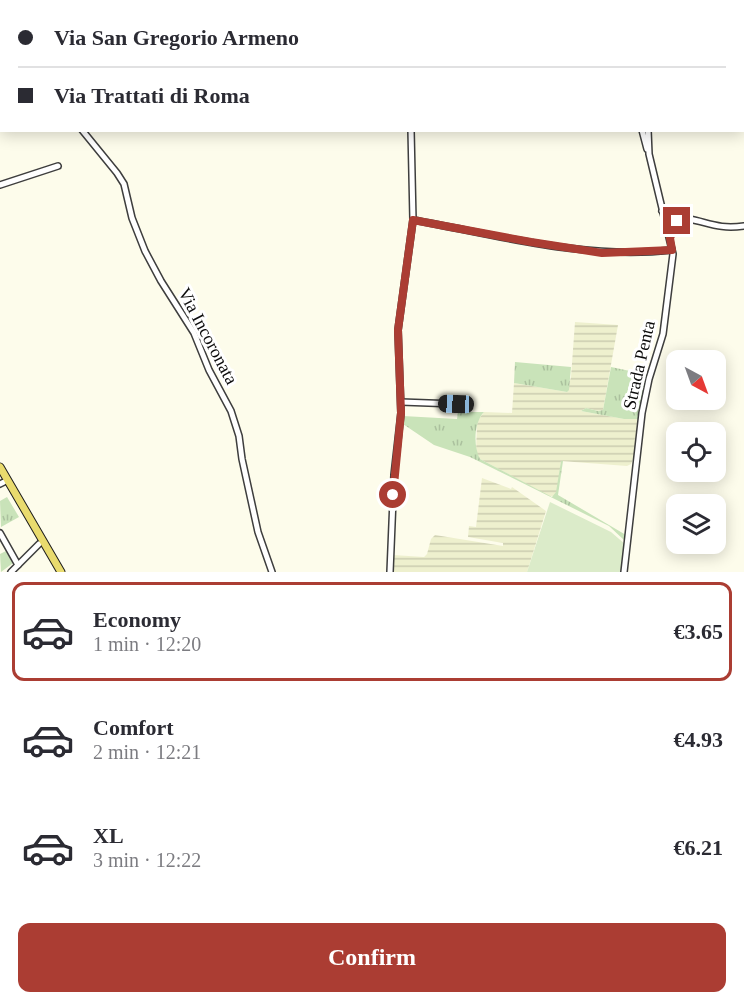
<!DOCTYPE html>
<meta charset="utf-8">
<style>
:root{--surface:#fff;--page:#f2f2f3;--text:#2b2b33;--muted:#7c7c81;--line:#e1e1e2;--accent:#ab3d33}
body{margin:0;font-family:"Times New Roman",serif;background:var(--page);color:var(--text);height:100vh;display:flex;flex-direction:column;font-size:22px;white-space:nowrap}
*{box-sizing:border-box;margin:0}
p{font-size:20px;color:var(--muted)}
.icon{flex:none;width:33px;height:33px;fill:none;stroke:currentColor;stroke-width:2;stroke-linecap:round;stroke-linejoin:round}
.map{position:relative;height:572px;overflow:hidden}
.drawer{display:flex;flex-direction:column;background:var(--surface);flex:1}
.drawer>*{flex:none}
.banner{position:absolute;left:0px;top:0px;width:744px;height:132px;box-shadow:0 3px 15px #0003;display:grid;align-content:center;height:132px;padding:0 18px;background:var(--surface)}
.needle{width:39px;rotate:139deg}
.buttons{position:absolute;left:666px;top:350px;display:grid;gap:12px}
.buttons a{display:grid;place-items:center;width:60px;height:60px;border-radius:12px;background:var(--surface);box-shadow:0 3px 15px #0003;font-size:30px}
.end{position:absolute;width:27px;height:27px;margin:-14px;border:8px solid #ab3d33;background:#fff;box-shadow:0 0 0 3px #fff}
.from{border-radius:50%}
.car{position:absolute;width:18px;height:36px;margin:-18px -9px;border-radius:8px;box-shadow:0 0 4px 2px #0007;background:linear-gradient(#222 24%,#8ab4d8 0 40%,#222 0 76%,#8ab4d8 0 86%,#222 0)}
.banner b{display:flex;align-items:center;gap:21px;height:57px;font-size:22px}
.banner b+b{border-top:2px solid var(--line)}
.banner i{width:15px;height:15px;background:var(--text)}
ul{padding:10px 0 0;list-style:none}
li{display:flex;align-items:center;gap:18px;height:99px;margin:0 12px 9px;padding:0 6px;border:3px solid transparent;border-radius:12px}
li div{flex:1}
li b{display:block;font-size:22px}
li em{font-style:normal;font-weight:800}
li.selected{border-color:var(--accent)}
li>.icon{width:54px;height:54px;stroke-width:1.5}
.primary-button{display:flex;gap:12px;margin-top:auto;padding:12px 18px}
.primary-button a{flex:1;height:69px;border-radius:12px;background:var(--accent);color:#fff;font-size:24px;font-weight:800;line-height:69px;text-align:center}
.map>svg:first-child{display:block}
.farmland{fill:url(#farmland-rules)}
.grass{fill:url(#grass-tufts)}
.pitch{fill:#dbebc9}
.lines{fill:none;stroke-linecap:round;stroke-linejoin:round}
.minor-casing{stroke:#3e3e3e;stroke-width:8}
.major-casing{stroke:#1c1c1c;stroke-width:9}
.minor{stroke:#fff;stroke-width:5}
.major{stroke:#e9db6e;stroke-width:7}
.route{stroke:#ab3d33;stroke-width:8}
.labels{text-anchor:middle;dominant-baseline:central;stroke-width:6;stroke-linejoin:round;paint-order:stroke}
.street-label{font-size:18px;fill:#0b0b0b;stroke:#fff}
</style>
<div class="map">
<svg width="744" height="572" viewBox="0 0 744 572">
<defs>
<pattern id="farmland-rules" width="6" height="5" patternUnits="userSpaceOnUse" patternTransform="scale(1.5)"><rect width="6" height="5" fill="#eef0ce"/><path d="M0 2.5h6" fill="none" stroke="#cbccb0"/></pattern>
<pattern id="grass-tufts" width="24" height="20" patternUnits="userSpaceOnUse" patternTransform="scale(1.5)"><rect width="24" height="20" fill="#c9e3b9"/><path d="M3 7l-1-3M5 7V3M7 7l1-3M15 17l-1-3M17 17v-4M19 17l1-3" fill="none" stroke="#abc19e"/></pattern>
</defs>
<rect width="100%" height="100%" fill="#fdfceb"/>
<g class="farmland">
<polygon points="575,322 618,325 603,410 598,411 586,408 581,411 624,419 639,419 637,423 634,457 631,464 627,466 561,461 557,492 554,496 549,496 480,459 476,452 477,425 478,420 484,412 512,413 514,383 567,392 571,377"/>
<polygon points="482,478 511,489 512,487 546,511 527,572 393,572 393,555 424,557 427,554 431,539 435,535 503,546 503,543 468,537 469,526 476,527"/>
</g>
<g class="grass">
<polygon points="515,362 571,367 569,390 567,392 514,383"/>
<polygon points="611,367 649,375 639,419 624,419 581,411 586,408 598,411 603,410"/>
<path d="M 458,412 L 484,412 C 474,422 473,446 480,459 L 552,497 L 556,492 L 561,461 L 563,461 L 558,495 L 626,535 L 626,538 L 624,540 L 609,526 L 470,457 L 434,445 L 403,424 L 403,416 L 457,419 Z"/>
<polygon points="7,497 19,517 1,527 0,501"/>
<polygon points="6,551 13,563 1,572 0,554"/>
</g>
<polygon class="pitch" points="550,502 611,532 626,545 622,572 527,572"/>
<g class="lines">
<g class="minor-casing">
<g id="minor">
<polyline points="65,0 66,2"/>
<polyline points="408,0 408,2"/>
<polyline points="586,0 586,2"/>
<polyline points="124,2 125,0"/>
<polyline points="183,2 183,0"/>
<polyline points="689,2 690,0"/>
<polyline points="0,27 2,44"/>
<polyline points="742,34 744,34"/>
<polyline points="0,104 2,104"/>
<polyline points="82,130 117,173 124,184 132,218 145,251 161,281 194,333 209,370 231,411 239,436 242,459 258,532 272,572"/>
<polyline points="642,130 647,149"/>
<polyline points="0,185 58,166"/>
<path d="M 662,211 C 672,218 679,217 690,219 C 712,224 720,229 744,226"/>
<path d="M 413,220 C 498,235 585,260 672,250"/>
<polyline points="670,237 677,221 682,218"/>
<polyline points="401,402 456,404"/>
<polyline points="0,484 4,482"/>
<polyline points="0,533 18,565"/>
<polyline points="11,572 39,544"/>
<polyline points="390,572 394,475 401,413 398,330 413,220 411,130"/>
<polyline points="624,572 642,413 649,379 663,334 673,254 649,154 648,130"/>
</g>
</g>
<g class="major-casing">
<polyline id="major" points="0,467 61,572"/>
</g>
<use href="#minor" class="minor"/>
<use href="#major" class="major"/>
</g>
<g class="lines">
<polyline class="route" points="393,495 401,413 398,330 413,220 531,242 602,253 672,250 670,238 677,221"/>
</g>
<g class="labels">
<g class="street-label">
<text transform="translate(208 336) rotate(62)">Via Incoronata</text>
<text transform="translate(639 365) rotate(-77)">Strada Penta</text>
</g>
</g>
</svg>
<div class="buttons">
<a><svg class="needle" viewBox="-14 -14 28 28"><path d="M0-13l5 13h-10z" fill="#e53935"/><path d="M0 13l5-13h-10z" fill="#7c7c81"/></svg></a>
<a><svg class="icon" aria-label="locate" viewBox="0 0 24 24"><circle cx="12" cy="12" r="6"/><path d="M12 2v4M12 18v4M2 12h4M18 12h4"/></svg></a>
<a><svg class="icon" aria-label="layers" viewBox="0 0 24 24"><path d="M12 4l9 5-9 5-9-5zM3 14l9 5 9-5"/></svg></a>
</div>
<i class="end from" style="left:393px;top:495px"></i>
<i class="end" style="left:677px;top:221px"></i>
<i class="car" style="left:456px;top:404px;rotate:272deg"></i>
<div class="banner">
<b><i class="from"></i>Via San Gregorio Armeno</b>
<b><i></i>Via Trattati di Roma</b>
</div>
</div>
<section class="drawer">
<ul>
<li class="selected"><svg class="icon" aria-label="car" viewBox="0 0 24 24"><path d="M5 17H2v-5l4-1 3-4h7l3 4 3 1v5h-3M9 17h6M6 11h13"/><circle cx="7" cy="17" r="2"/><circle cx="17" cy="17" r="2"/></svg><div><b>Economy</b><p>1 min · 12:20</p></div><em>€3.65</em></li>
<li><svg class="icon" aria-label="car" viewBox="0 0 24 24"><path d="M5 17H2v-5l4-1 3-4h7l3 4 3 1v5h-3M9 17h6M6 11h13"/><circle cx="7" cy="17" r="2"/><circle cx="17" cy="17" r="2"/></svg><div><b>Comfort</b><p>2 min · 12:21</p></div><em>€4.93</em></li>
<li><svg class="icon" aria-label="car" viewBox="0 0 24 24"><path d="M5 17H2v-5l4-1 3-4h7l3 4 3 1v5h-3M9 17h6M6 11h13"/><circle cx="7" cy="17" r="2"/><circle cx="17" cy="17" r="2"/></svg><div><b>XL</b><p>3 min · 12:22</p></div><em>€6.21</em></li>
</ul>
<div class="primary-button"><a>Confirm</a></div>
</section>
